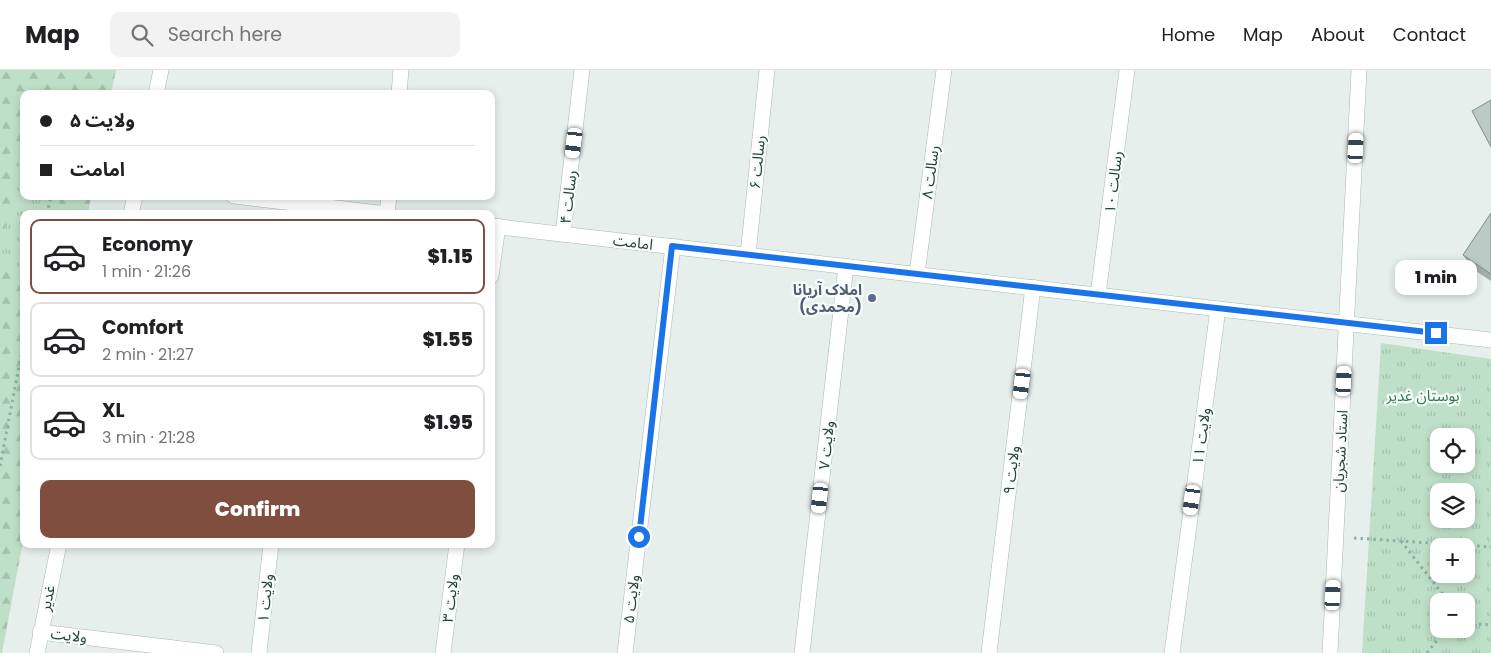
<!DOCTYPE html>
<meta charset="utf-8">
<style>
:root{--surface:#fff;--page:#f2f2f2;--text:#202124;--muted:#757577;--line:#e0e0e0;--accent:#7f4e3f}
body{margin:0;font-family:Poppins,"Noto Sans Arabic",sans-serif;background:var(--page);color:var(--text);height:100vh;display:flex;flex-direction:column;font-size:19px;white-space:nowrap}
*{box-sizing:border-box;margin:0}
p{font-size:16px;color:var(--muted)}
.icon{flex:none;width:28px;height:28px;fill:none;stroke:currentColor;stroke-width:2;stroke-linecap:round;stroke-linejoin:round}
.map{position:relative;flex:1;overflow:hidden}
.details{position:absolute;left:20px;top:140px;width:475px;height:338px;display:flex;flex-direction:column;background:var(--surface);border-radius:10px;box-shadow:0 2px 8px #0003}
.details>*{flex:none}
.hud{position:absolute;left:20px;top:20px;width:475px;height:110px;border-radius:10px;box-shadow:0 2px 8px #0003;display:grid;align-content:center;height:110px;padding:0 20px;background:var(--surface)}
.buttons{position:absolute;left:1430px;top:358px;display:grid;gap:10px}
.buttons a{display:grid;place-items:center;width:45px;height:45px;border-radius:10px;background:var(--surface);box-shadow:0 2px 8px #0003;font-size:25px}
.end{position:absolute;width:22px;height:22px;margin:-11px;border:6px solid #1a73e8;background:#fff;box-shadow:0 0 0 2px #fff}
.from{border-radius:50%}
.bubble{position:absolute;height:35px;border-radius:10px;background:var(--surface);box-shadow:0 2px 8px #0003;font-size:16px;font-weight:800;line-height:35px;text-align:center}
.car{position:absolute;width:15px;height:30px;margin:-15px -8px;border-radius:6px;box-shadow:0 0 4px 1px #0007;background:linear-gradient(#fff 24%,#345 0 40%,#fff 0 76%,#345 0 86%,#fff 0)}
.hud b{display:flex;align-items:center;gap:18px;height:48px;font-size:19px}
.hud b+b{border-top:1px solid var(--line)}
.hud i{width:12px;height:12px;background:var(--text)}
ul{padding:9px 0 0;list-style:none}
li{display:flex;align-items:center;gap:15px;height:75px;margin:0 10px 8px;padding:0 10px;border:2px solid var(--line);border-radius:10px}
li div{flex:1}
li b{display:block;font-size:19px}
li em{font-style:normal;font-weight:800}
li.active{border-color:var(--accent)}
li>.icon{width:45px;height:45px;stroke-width:1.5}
.button{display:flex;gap:10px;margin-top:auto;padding:10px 20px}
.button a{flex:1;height:58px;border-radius:10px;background:var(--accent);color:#fff;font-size:20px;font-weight:800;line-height:58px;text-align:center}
header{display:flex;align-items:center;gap:30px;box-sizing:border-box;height:70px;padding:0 25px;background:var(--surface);border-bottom:1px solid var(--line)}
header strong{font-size:24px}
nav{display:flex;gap:28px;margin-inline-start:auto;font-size:18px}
.search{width:350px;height:45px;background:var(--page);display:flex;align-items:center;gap:12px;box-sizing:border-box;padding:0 18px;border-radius:10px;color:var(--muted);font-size:19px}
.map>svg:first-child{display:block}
.forest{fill:url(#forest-firs)}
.park{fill:url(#park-tufts);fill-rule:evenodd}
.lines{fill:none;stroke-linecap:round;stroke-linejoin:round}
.minor-casing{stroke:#a8b8b2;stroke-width:16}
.path{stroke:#86b3a5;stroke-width:3;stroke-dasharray:2.5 4;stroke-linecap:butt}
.minor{stroke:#fff;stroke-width:15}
.wall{fill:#a1aea9}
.building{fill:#bbcac4;stroke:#838d89}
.route{stroke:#1a73e8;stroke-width:6}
.service-dot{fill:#5c6f8a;stroke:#f7fbf9;stroke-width:2}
.labels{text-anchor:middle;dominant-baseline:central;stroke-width:4.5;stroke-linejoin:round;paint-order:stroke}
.street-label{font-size:15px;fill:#24423a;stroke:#f7fbf9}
.service-label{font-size:15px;font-weight:bold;fill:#4e5e75;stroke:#f7fbf9;text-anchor:end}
.park-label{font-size:15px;fill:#2d7a4b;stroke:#f7fbf9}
</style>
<header>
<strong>Map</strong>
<div class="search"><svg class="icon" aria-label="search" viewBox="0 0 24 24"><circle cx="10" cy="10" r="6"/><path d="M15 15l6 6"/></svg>Search here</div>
<nav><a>Home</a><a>Map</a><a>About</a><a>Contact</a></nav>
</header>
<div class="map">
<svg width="1491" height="583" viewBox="0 0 1491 583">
<defs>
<pattern id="forest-firs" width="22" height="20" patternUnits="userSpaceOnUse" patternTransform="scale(1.25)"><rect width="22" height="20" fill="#bfe0c8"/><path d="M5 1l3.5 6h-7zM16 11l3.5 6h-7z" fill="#a4c1ad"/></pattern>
<pattern id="park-tufts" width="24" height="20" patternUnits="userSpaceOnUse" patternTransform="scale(1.25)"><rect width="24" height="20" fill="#bfe0c8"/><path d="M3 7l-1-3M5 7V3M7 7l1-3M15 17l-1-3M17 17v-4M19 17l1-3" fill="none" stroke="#a4c1ad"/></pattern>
</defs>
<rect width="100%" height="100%" fill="#e6efeb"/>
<polygon class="forest" points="0,0 116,0 111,24 24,24 24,126 91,126 88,144 24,144 24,466 2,583 0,583"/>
<g class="park">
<polygon points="21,79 24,80 24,126 61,126 57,144 24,144 24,198 0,194 0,182"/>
<path d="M 1381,273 L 1491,289 L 1491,583 L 1362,583 ZM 1439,366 L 1466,366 L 1466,394 L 1439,394 ZM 1439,421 L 1466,421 L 1466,449 L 1439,449 ZM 1439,476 L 1466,476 L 1466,504 L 1439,504 ZM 1439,531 L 1466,531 L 1466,559 L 1439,559 Z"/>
</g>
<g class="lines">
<g class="minor-casing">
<g id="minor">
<polyline points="156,24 161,0"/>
<polyline points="399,24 401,0"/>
<polyline points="234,126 387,144"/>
<polyline points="131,144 135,126"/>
<polyline points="387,144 389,126"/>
<polyline points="491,156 1491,270"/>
<polyline points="563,164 582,0"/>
<polyline points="748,185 767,0"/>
<polyline points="917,204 944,0"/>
<polyline points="491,206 498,156"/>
<polyline points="1098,225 1127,0"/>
<polyline points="40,562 216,583"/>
<polyline points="37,583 59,474"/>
<polyline points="259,583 271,474"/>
<polyline points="443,583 457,474"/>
<polyline points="625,583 673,176"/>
<polyline points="802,583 846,196"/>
<polyline points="989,583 1033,217"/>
<polyline points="1172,583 1218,239"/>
<polyline points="1330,583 1359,0"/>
</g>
</g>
<g class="path">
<polyline points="47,144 51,126"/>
<polyline points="0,396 24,270"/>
<polyline points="1354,468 1491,477"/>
<polyline points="1401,471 1448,531"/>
<path d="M 1439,536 C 1425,548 1431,562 1448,565 L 1458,559"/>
<polyline points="1466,553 1491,555"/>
<polyline points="1427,583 1442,564"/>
</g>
<use href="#minor" class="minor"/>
</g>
<polygon class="wall" points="1491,143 1491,211 1473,199 1463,185"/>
<g class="building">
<polygon points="1491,30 1491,77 1472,41"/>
<polygon points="1491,143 1491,204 1463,185"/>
</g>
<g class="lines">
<polyline class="route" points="639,467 672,176 1436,263"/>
</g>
<circle class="service-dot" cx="872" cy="228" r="5"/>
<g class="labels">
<g class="street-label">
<text transform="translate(757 92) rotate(-84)">رسالت ۶</text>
<text transform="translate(930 102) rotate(-82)">رسالت ۸</text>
<text transform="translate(1113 112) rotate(-83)">رسالت ۱۰</text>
<text transform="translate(568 127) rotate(-83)">رسالت ۴</text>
<text transform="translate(633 172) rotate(7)">امامت</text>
<text transform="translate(1201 366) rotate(-82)">ولایت ۱۱</text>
<text transform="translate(826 375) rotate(-84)">ولایت ۷</text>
<text transform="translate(1340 381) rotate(-87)">استاد شجریان</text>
<text transform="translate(1011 400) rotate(-83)">ولایت ۹</text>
<text transform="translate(47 528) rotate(-78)">غدیر</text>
<text transform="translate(265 528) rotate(-84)">ولایت ۱</text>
<text transform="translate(450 528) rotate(-83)">ولایت ۳</text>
<text transform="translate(631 529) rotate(-83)">ولایت ۵</text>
<text transform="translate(69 565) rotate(7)">ولایت</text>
</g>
<g class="service-label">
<text x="862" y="219">املاک آریانا<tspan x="862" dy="17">(محمدی)</tspan></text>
</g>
<g class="park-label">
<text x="1423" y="325">بوستان غدیر</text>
</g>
</g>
</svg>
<div class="buttons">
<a><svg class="icon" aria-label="locate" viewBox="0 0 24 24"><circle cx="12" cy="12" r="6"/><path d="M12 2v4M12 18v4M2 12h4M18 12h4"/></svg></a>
<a><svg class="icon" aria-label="layers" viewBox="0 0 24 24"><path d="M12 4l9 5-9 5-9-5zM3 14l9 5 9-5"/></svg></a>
<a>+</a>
<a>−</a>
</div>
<i class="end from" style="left:639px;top:467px"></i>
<i class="end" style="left:1436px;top:263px"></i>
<div class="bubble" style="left:1395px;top:190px;width:82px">1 min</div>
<i class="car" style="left:574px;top:73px;rotate:187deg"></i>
<i class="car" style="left:1356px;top:78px;rotate:3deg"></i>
<i class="car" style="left:1344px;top:311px;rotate:3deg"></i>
<i class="car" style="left:1022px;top:314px;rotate:187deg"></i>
<i class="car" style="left:820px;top:428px;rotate:186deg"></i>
<i class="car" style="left:1192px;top:430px;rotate:188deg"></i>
<i class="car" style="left:1333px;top:525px;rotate:3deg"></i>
<div class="hud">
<b><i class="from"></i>ولایت ۵</b>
<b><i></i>امامت</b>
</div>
<section class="details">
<ul>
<li class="active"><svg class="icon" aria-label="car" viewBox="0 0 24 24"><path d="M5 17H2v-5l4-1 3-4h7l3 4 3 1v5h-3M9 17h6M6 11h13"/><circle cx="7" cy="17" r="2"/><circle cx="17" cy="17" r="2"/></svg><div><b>Economy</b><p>1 min · 21:26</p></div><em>$1.15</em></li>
<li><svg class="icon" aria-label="car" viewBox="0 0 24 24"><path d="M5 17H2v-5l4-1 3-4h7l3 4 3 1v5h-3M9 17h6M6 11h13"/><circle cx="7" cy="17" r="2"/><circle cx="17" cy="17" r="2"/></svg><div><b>Comfort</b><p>2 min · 21:27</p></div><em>$1.55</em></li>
<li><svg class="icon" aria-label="car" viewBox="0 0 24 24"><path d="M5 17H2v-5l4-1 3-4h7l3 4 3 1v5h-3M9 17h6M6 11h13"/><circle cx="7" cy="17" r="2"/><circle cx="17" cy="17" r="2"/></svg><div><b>XL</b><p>3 min · 21:28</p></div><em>$1.95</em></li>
</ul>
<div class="button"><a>Confirm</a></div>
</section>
</div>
